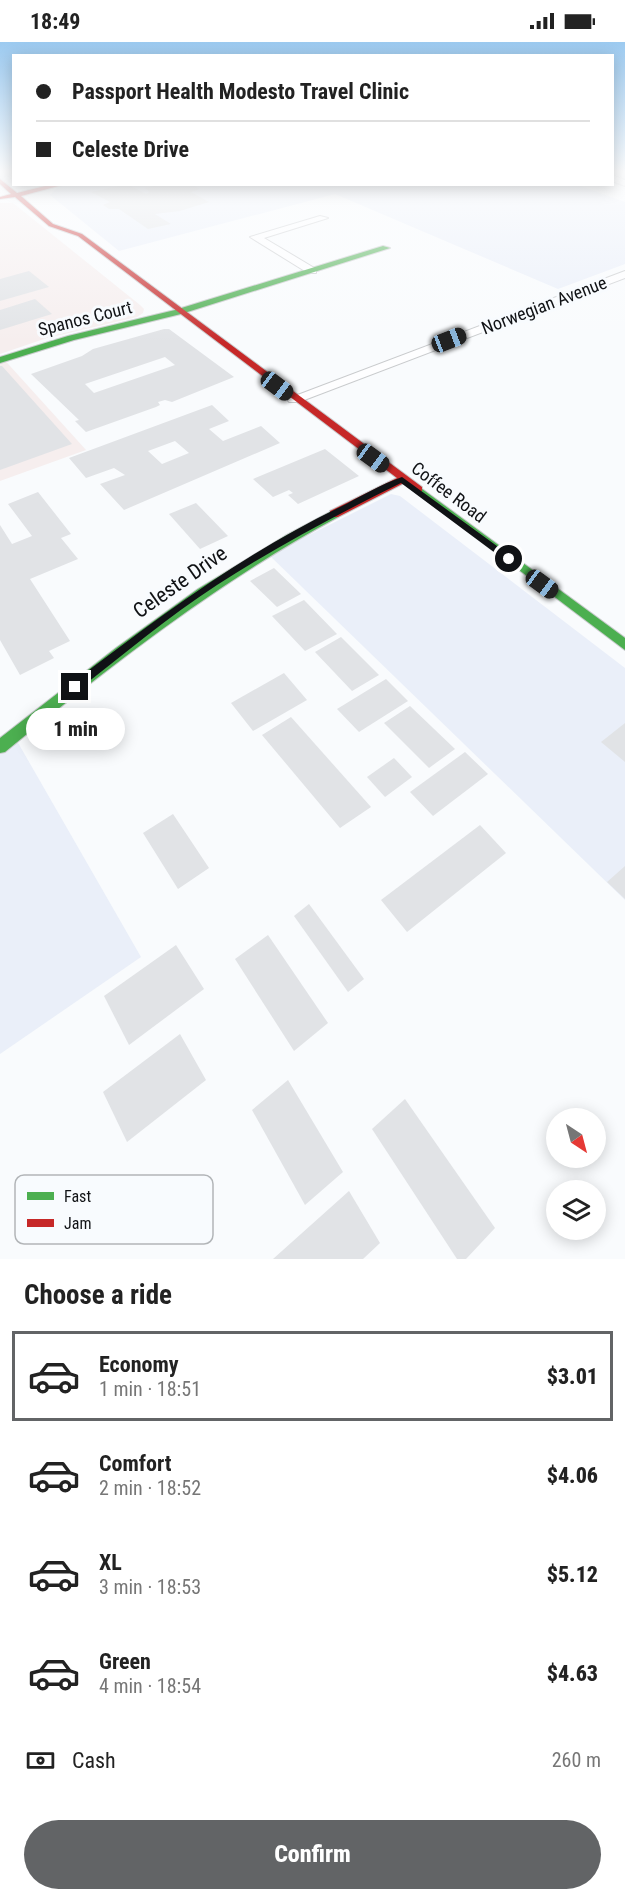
<!DOCTYPE html>
<meta charset="utf-8">
<style>
:root{--surface:#fff;--page:#f6f6f6;--text:#222;--muted:#767676;--line:#e0e0e0;--accent:#626466}
body{margin:0;font-family:"Roboto Condensed",sans-serif;background:var(--page);color:var(--text);height:100vh;display:flex;flex-direction:column;font-size:22px;white-space:nowrap}
*{box-sizing:border-box;margin:0}
p{font-size:20px;color:var(--muted)}
.icon{flex:none;width:33px;height:33px;fill:none;stroke:currentColor;stroke-width:2;stroke-linecap:round;stroke-linejoin:round}
.map{position:relative;height:1217px;overflow:hidden}
.sheet{display:flex;flex-direction:column;background:var(--surface);flex:1}
.sheet>*{flex:none}
.top-card{position:absolute;left:12px;top:12px;width:602px;height:132px;border-radius:0px;box-shadow:0 3px 15px #0003;display:grid;align-content:center;height:132px;padding:0 24px;background:var(--surface)}
.needle{width:39px;rotate:144deg}
.controls{position:absolute;left:546px;top:1066px;display:grid;gap:12px}
.controls a{display:grid;place-items:center;width:60px;height:60px;border-radius:50%;background:var(--surface);box-shadow:0 3px 15px #0003;font-size:30px}
.end{position:absolute;width:27px;height:27px;margin:-14px;border:8px solid #101215;background:#fff;box-shadow:0 0 0 3px #fff}
.from{border-radius:50%}
.bubble{position:absolute;height:42px;border-radius:21px;background:var(--surface);box-shadow:0 3px 15px #0003;font-size:20px;font-weight:800;line-height:42px;text-align:center}
.car{position:absolute;width:18px;height:36px;margin:-18px -9px;border-radius:8px;box-shadow:0 0 4px 2px #0007;background:linear-gradient(#222 24%,#8ab4d8 0 40%,#222 0 76%,#8ab4d8 0 86%,#222 0)}
.top-card b{display:flex;align-items:center;gap:21px;height:57px;font-size:22px}
.top-card b+b{border-top:2px solid var(--line)}
.top-card i{width:15px;height:15px;background:var(--text)}
ul{padding:0;list-style:none}
li{display:flex;align-items:center;gap:18px;height:90px;margin:0 12px 9px;padding:0 12px;border:3px solid transparent;border-radius:0px}
li div{flex:1}
li b{display:block;font-size:22px}
li em{font-style:normal;font-weight:800}
li.on{border-color:var(--accent)}
li>.icon{width:54px;height:54px;stroke-width:1.5}
h2{padding:0 24px;font-size:27px;line-height:72px}
.pay{display:flex;align-items:center;gap:15px;height:66px;padding:0 24px;font-size:22px}
.pay p{margin-inline-start:auto}
.primary-button{display:flex;gap:12px;margin-top:auto;padding:12px 24px}
.primary-button a{flex:1;height:69px;border-radius:36px;background:var(--accent);color:#fff;font-size:24px;font-weight:800;line-height:69px;text-align:center}
.status{display:flex;justify-content:space-between;align-items:center;height:42px;padding:0 30px;background:var(--surface);direction:ltr}
.status svg{height:16px;fill:currentColor}
.map>svg:first-child{display:block}
.built{fill:#eaeff9}
.medical{fill:#f6eeee}
.building{fill:#e1e3e6;fill-rule:evenodd}
.lines{fill:none;stroke-linecap:round;stroke-linejoin:round}
.street-casing{stroke:#c9cbcd;stroke-width:2}
.fast-casing{stroke:#c9cbcd;stroke-width:2}
.jam-casing{stroke:#c9cbcd;stroke-width:2}
.street{fill:#fefeff;fill-rule:evenodd}
.fast{fill:#4caf50;fill-rule:evenodd}
.jam{fill:#c62828;fill-rule:evenodd}
.route{fill:#101215}
.labels{text-anchor:middle;dominant-baseline:central;stroke-width:6;stroke-linejoin:round;paint-order:stroke}
.far-street-label{font-size:18px;fill:#101215;stroke:#f8fbfe}
.street-label{font-size:21px;fill:#101215;stroke:#f8fbfe}
.key{fill:#f8fbfe;stroke:#b2b5b8;stroke-width:1.5}
.key-label{font-size:16px;fill:#101215}
</style>
<div class="status"><b>18:49</b><svg viewBox="0 0 49 12"><path d="M0 12V9h3v3zM5 12V6h3v6zM10 12V3h3v9zM15 12V0h3v12zM26 1h20v11H26zM47 4h2v5h-2z"/></svg></div>
<div class="map">
<svg width="625" height="1217" viewBox="0 0 625 1217">
<rect width="100%" height="100%" fill="#f9fbfd"/>
<g class="built">
<polygon points="71,142 578,143 625,160 625,222 558,247 335,152 119,209 50,153 58,145"/>
<polygon points="391,452 400,454 625,626 625,858 269,513"/>
<polygon points="17,699 141,915 0,1012 0,712"/>
</g>
<g class="medical">
<polygon points="0,161 13,161 140,263 144,267 143,271 137,275 47,296 0,312"/>
<polygon points="0,313 86,408 0,439"/>
</g>
<g class="building">
<polygon points="127,142 146,152 150,150 145,146 162,142 191,142 200,147 191,150 209,160 180,169 155,172 171,182 148,187 119,167 109,167 103,163 110,160 91,150"/>
<polygon points="29,229 49,245 0,259 0,237"/>
<polygon points="35,257 52,272 0,288 0,268"/>
<path d="M 164,287 L 169,287 L 234,335 L 172,360 L 165,358 L 158,360 L 160,363 L 156,365 L 86,390 L 75,379 L 79,378 L 31,332 L 82,314 L 93,307 ZM 165,315 L 175,323 L 94,351 L 85,342 Z"/>
<polygon points="0,324 2,324 72,402 0,428"/>
<path d="M 212,363 L 229,379 L 209,387 L 223,399 L 261,384 L 280,401 L 124,468 L 100,442 L 125,433 L 114,426 L 86,436 L 69,416 ZM 175,399 L 189,411 L 162,422 L 148,409 Z"/>
<polygon points="325,407 359,434 298,462 288,453 293,451 289,448 273,455 253,437"/>
<polygon points="38,450 71,492 61,496 78,517 30,537 70,599 49,609 54,616 20,633 0,598 0,483 12,502 32,494 8,462"/>
<polygon points="196,461 228,494 200,507 169,472"/>
<polygon points="274,526 301,552 277,565 250,539"/>
<polygon points="304,558 337,592 305,609 272,574"/>
<polygon points="341,595 379,633 352,649 315,610"/>
<polygon points="284,631 307,658 253,689 231,661"/>
<polygon points="386,637 408,659 359,690 337,667"/>
<polygon points="410,664 455,707 429,726 384,681"/>
<polygon points="291,675 371,765 340,786 262,693"/>
<polygon points="625,681 625,720 601,700"/>
<polygon points="465,710 488,732 433,774 410,750"/>
<polygon points="394,716 412,735 385,755 367,735"/>
<polygon points="173,772 209,826 178,847 143,791"/>
<polygon points="480,783 506,811 407,890 381,858"/>
<polygon points="625,824 625,857 607,840"/>
<polygon points="309,862 364,937 348,950 294,874"/>
<polygon points="268,893 328,981 294,1009 235,917"/>
<polygon points="176,903 204,947 129,1003 104,954"/>
<polygon points="180,992 206,1038 127,1100 103,1050"/>
<polygon points="288,1038 343,1130 305,1163 252,1068"/>
<polygon points="405,1057 495,1186 466,1217 457,1217 372,1087"/>
<polygon points="349,1149 380,1201 363,1217 273,1217"/>
</g>
<g class="lines">
<g class="street-casing">
<g id="street">
<polygon points="612,133 625,138 625,144 612,139"/>
<polygon points="320,174 328,176 264,196 316,227 316,231 308,231 250,195"/>
<polygon points="625,229 625,236 299,360 289,360 287,357"/>
</g>
</g>
<g class="fast-casing">
<g id="fast">
<polygon points="383,204 390,206 181,272 74,298 0,321 0,315 68,294 175,268"/>
<polygon points="418,444 625,596 625,608 414,449 414,445"/>
<path d="M 334,468 L 338,469 L 338,475 C 218,540 111,623 5,710 L 0,711 L 0,696 L 116,606 L 198,547 L 285,494 Z"/>
</g>
</g>
<g class="jam-casing">
<polygon id="jam" points="0,137 17,151 53,142 66,142 21,154 53,182 82,192 422,445 422,449 414,449 404,441 338,475 330,475 330,469 397,436 78,194 49,184 15,155 0,157 0,155 11,152 0,142"/>
</g>
<use href="#street" class="street"/>
<use href="#fast" class="fast"/>
<use href="#jam" class="jam"/>
</g>
<linearGradient id="sky" x2="0" y2="1"><stop stop-color="#9ccaf0"/><stop offset="0.43" stop-color="#fcfdfe"/><stop offset="1" stop-color="#fcfdfe" stop-opacity="0"/></linearGradient>
<rect width="625" height="301" fill="url(#sky)"/>
<path class="route" d="M 402,435 L 512,515 L 512,519 L 506,519 L 401,441 C 338,472 276,505 217,543 C 168,575 124,612 78,648 L 71,648 L 71,642 C 157,576 243,512 340,465 C 360,455 381,442 402,435 Z"/>
<g class="labels">
<g class="far-street-label">
<text transform="translate(544 263) rotate(-21)">Norwegian Avenue</text>
<text transform="translate(85 276) rotate(-14)">Spanos Court</text>
<text transform="translate(449 450) rotate(37)">Coffee Road</text>
</g>
<g class="street-label">
<text transform="translate(180 540) rotate(-35)">Celeste Drive</text>
</g>
</g>
<rect x="15" y="1133" width="198" height="69" rx="9" class="key"/>
<rect x="27" y="1150" width="27" height="8" fill="#4caf50"/>
<rect x="27" y="1177" width="27" height="8" fill="#c62828"/>
<g class="key-label">
<text x="64" y="1160">Fast</text>
<text x="64" y="1187">Jam</text>
</g>
</svg>
<div class="controls">
<a><svg class="needle" viewBox="-14 -14 28 28"><path d="M0-13l5 13h-10z" fill="#e53935"/><path d="M0 13l5-13h-10z" fill="#767676"/></svg></a>
<a><svg class="icon" aria-label="layers" viewBox="0 0 24 24"><path d="M12 4l9 5-9 5-9-5zM3 14l9 5 9-5"/></svg></a>
</div>
<i class="end from" style="left:509px;top:517px"></i>
<i class="end" style="left:75px;top:645px"></i>
<div class="bubble" style="left:26px;top:666px;width:99px">1 min</div>
<i class="car" style="left:449px;top:298px;rotate:69deg"></i>
<i class="car" style="left:277px;top:344px;rotate:127deg"></i>
<i class="car" style="left:373px;top:416px;rotate:126deg"></i>
<i class="car" style="left:542px;top:542px;rotate:126deg"></i>
<div class="top-card">
<b><i class="from"></i>Passport Health Modesto Travel Clinic</b>
<b><i></i>Celeste Drive</b>
</div>
</div>
<section class="sheet">
<h2>Choose a ride</h2>
<ul>
<li class="on"><svg class="icon" aria-label="car" viewBox="0 0 24 24"><path d="M5 17H2v-5l4-1 3-4h7l3 4 3 1v5h-3M9 17h6M6 11h13"/><circle cx="7" cy="17" r="2"/><circle cx="17" cy="17" r="2"/></svg><div><b>Economy</b><p>1 min · 18:51</p></div><em>$3.01</em></li>
<li><svg class="icon" aria-label="car" viewBox="0 0 24 24"><path d="M5 17H2v-5l4-1 3-4h7l3 4 3 1v5h-3M9 17h6M6 11h13"/><circle cx="7" cy="17" r="2"/><circle cx="17" cy="17" r="2"/></svg><div><b>Comfort</b><p>2 min · 18:52</p></div><em>$4.06</em></li>
<li><svg class="icon" aria-label="car" viewBox="0 0 24 24"><path d="M5 17H2v-5l4-1 3-4h7l3 4 3 1v5h-3M9 17h6M6 11h13"/><circle cx="7" cy="17" r="2"/><circle cx="17" cy="17" r="2"/></svg><div><b>XL</b><p>3 min · 18:53</p></div><em>$5.12</em></li>
<li><svg class="icon" aria-label="car" viewBox="0 0 24 24"><path d="M5 17H2v-5l4-1 3-4h7l3 4 3 1v5h-3M9 17h6M6 11h13"/><circle cx="7" cy="17" r="2"/><circle cx="17" cy="17" r="2"/></svg><div><b>Green</b><p>4 min · 18:54</p></div><em>$4.63</em></li>
</ul>
<div class="pay"><svg class="icon" aria-label="cash" viewBox="0 0 24 24"><path d="M3 7h18v10H3z"/><circle cx="12" cy="12" r="2"/></svg>Cash<p>260 m</p></div>
<div class="primary-button"><a>Confirm</a></div>
</section>
